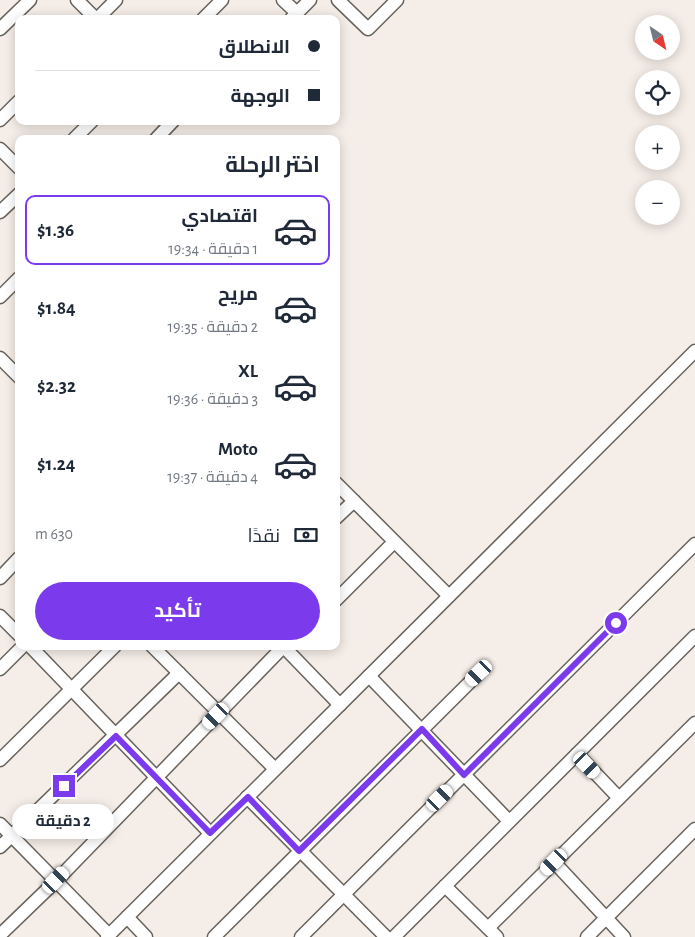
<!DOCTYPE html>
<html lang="ar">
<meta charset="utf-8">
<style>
:root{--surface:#fff;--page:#f6f6f7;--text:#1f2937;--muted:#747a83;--line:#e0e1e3;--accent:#7c3aed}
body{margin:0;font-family:"Alegreya Sans",Cairo,sans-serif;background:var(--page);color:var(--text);direction:rtl;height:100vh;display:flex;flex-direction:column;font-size:19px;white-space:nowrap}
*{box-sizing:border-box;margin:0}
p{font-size:16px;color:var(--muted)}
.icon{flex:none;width:28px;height:28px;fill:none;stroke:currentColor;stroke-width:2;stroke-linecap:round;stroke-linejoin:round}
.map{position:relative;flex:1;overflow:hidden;direction:ltr}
.drawer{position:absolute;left:15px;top:135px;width:325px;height:515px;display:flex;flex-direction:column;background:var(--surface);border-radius:10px;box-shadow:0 2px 12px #0003;direction:rtl}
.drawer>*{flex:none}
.hud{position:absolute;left:15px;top:15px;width:325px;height:110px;border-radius:10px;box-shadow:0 2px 12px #0003;direction:rtl;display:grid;align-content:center;height:110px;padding:0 20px;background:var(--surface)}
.needle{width:32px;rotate:145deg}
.tools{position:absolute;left:635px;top:15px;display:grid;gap:10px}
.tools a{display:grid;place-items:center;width:45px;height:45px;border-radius:50%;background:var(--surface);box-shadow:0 2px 12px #0003;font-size:25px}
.end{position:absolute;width:22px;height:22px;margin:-11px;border:6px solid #7c3aed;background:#fff;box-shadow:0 0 0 2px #fff}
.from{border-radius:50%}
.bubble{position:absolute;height:35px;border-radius:18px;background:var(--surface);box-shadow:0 2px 12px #0003;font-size:16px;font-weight:700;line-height:35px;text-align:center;direction:rtl}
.car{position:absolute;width:15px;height:30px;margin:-15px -8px;border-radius:6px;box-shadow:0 0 4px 1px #0007;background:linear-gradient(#fff 24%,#345 0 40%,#fff 0 76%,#345 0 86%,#fff 0)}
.hud b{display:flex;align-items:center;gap:18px;height:48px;font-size:19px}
.hud b+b{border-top:1px solid var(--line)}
.hud i{width:12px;height:12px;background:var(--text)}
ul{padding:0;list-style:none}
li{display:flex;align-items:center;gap:15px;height:70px;margin:0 10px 8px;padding:0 10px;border:2px solid transparent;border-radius:10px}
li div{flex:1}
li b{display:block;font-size:19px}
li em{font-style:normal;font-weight:700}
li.selected{border-color:var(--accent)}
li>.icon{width:45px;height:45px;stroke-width:1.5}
h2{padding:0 20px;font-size:22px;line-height:60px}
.pay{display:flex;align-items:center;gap:12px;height:55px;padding:0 20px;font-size:19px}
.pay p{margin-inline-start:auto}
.cta{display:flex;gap:10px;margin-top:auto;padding:10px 20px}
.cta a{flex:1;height:58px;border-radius:30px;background:var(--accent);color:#fff;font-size:20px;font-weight:700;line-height:58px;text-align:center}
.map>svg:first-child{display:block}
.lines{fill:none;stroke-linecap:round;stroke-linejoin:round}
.minor-casing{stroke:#69635d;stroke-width:15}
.minor{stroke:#fff;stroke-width:12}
.route{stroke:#7c3aed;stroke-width:6}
</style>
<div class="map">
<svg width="695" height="937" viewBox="0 0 695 937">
<rect width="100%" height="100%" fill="#f5ede7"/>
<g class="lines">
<g class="minor-casing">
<g id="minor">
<polyline points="77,0 96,19"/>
<polyline points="283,0 297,13"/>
<polyline points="338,0 368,29 397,0"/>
<polyline points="97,19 116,0"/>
<polyline points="203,19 222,0"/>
<polyline points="291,19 310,0"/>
<polyline points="0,29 30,0"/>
<polyline points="0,120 19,101"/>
<polyline points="74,139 92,121"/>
<polyline points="156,139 173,121"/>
<polyline points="0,149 19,168"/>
<polyline points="0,212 19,194"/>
<polyline points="0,297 19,278"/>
<polyline points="0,358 19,377"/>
<polyline points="336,483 449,596"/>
<polyline points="336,518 354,501"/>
<polyline points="0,578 19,558"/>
<polyline points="336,600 394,542"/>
<polyline points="0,616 19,635"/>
<polyline points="30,646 210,833"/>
<polyline points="152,646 275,769"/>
<polyline points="283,646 340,705"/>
<polyline points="0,669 23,646"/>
<polyline points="369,676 509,821"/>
<polyline points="577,754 619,798"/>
<polyline points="0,760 115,646"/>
<polyline points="247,797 386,937"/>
<polyline points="0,824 109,935"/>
<polyline points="0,847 179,673"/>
<polyline points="554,862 624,937"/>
<polyline points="445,886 497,937"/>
<polyline points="127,917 146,937"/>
<polyline points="488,928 695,723"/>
<polyline points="0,935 56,881 283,647"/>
<polyline points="107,937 695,351"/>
<polyline points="214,937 479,673"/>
<polyline points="301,937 695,544"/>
<polyline points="394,937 695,636"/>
<polyline points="587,937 695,829"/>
</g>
</g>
<use href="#minor" class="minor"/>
</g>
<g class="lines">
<polyline class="route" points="64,786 116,736 210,833 248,797 299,851 422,729 464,775 616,623"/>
</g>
</svg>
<div class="tools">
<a><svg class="needle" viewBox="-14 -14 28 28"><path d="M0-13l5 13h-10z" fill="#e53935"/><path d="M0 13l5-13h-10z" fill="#747a83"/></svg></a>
<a><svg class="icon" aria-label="locate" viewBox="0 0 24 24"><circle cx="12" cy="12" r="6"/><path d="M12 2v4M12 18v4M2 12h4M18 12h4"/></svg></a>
<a>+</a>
<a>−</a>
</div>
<i class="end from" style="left:616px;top:623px"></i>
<i class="end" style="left:64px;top:786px"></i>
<div class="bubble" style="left:12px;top:804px;width:102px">2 دقيقة</div>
<i class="car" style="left:479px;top:673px;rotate:226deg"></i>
<i class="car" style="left:216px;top:716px;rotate:224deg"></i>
<i class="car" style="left:587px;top:765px;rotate:136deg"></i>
<i class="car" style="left:440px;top:798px;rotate:45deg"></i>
<i class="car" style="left:554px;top:862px;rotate:225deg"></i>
<i class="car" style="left:56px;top:880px;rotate:44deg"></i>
<div class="hud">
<b><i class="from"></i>الانطلاق</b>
<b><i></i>الوجهة</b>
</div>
<section class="drawer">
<h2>اختر الرحلة</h2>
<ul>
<li class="selected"><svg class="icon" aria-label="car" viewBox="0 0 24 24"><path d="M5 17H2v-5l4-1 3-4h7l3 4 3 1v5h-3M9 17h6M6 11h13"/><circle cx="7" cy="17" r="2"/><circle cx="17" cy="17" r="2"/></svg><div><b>اقتصادي</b><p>1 دقيقة · 19:34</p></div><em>$1.36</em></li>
<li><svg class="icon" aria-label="car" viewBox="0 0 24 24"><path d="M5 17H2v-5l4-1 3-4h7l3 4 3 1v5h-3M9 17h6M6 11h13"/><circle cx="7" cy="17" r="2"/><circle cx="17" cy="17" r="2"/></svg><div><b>مريح</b><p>2 دقيقة · 19:35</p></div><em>$1.84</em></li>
<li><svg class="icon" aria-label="car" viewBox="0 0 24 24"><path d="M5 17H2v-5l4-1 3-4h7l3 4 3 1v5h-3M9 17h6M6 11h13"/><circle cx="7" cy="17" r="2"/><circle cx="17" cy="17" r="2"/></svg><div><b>XL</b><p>3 دقيقة · 19:36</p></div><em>$2.32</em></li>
<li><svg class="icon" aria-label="car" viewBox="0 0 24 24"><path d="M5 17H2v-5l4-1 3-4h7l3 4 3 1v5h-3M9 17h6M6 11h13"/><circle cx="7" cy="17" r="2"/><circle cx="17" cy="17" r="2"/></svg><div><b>Moto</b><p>4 دقيقة · 19:37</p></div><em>$1.24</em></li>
</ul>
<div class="pay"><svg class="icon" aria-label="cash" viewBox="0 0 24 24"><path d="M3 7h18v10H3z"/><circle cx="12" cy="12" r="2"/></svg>نقدًا<p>630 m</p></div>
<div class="cta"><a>تأكيد</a></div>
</section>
</div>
